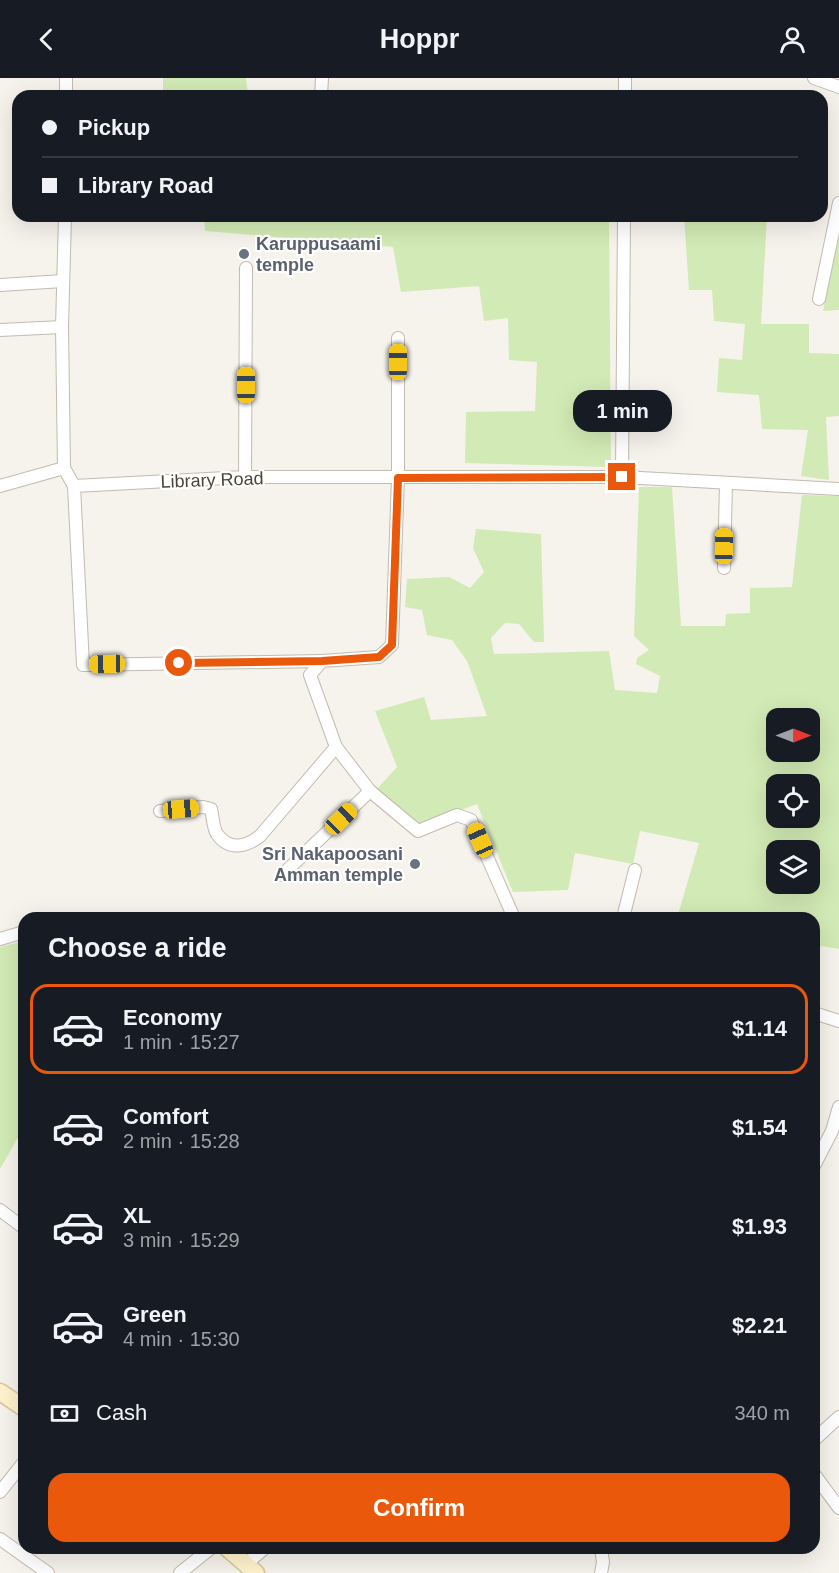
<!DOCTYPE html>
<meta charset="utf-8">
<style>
:root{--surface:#171b24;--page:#20242c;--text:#f1f3f6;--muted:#9ea1a6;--line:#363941;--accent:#ea580c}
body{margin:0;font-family:Arial,sans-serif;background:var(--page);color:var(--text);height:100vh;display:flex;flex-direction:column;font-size:22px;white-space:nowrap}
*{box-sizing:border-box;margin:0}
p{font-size:20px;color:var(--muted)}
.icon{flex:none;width:33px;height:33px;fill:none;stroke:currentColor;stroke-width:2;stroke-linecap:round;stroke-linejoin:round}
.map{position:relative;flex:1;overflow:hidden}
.side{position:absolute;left:18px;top:834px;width:802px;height:642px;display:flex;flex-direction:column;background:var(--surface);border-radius:18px;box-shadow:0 6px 24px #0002}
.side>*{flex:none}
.top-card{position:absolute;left:12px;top:12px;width:816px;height:132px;border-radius:18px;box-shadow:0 6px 24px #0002;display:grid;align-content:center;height:132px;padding:0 30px;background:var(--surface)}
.needle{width:39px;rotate:90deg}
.tools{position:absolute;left:766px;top:630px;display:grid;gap:12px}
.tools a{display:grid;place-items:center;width:54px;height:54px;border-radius:12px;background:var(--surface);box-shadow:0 6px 24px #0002;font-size:30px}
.end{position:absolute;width:27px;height:27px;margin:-14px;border:8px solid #ea580c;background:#fff;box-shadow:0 0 0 3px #fff}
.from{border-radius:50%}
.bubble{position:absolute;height:42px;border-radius:18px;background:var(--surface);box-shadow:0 6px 24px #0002;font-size:20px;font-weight:700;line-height:42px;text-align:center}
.car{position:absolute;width:18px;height:36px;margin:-18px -9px;border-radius:8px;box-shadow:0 0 4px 2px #0007;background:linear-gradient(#f5c518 24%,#345 0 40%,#f5c518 0 76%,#345 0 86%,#f5c518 0)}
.top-card b{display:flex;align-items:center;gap:21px;height:57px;font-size:22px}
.top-card b+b{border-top:2px solid var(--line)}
.top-card i{width:15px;height:15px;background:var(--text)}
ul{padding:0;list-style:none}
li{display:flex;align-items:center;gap:18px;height:90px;margin:0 12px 9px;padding:0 18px;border:3px solid transparent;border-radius:18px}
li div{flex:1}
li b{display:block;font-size:22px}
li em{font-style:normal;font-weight:700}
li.active{border-color:var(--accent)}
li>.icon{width:54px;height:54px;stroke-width:1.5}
h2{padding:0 30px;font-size:27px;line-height:72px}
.pay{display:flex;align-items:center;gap:15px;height:66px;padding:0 30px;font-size:22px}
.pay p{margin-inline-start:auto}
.action{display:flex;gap:12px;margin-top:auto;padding:12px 30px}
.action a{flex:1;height:69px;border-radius:18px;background:var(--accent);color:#fff;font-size:24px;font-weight:700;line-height:69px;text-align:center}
header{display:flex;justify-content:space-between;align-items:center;height:78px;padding:0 30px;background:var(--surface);font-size:27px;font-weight:700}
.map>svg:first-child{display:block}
.green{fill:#d2eab5;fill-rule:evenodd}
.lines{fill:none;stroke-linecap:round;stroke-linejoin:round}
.street-casing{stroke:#c2bbae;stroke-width:14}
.secondary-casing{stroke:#d6c79b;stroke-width:19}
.street{stroke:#fff;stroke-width:12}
.secondary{stroke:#fff3cd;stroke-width:16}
.route{stroke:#ea580c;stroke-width:8}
.worship-dot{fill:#6b7280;stroke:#fff;stroke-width:2}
.labels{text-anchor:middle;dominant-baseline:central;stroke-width:4.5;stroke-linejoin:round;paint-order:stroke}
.worship-label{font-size:18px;font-weight:bold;fill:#5b616d;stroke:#fff;text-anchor:start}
.street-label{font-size:18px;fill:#4b4439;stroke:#fff}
</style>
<header><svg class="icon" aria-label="back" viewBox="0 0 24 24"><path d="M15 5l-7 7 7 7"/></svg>Hoppr<svg class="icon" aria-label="person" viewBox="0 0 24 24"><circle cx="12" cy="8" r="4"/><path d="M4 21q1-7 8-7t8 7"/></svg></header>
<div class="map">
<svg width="839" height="1495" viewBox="0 0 839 1495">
<rect width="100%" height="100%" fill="#f6f3ec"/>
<g class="green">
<polygon points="163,0 246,0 248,18 163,18"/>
<polygon points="204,138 609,138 611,389 465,385 466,334 535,333 537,284 509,282 508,240 484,243 479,208 401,214 393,169 205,153"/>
<polygon points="684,138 767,138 761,246 809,246 809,275 839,276 839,338 826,339 829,402 801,398 808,352 762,351 759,317 717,314 719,280 742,282 745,246 714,243 712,212 689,212"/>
<polygon points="839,157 839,232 823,233"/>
<path d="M 639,409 L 672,409 L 681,548 L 725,548 L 726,536 L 750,535 L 750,510 L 792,509 L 802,417 L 839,418 L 839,871 L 821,868 L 815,883 L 814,840 L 677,840 L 699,765 L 640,753 L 633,786 L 575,775 L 568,812 L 513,814 L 477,726 L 422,747 L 377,711 L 397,689 L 375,633 L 424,619 L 431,642 L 487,638 L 467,583 L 452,562 L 427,557 L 422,532 L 405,529 L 407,501 L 449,499 L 470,510 L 484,494 L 473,470 L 476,451 L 541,456 L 544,564 L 534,564 L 519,546 L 505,545 L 491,560 L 494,576 L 609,573 L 615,612 L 657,615 L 660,598 L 636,586 L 637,580 L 649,572 L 634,558 ZM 777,640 L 810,640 L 810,674 L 777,674 ZM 777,706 L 810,706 L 810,740 L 777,740 ZM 777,772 L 810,772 L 810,806 L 777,806 Z"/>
<polygon points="24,863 24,1049 0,1091 0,869"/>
</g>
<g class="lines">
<g class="street-casing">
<g id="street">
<polyline points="66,0 66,18"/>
<polyline points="814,0 839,9"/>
<polyline points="321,18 322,0"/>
<polyline points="625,18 625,0"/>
<polyline points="65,138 62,249 64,390 74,408 83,587 322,583"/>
<polyline points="0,207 63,203"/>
<polyline points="819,221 839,125"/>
<polyline points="0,252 62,249"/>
<polyline points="398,260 398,400 392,567 379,579 322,583 310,597 336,669 370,713 418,753 457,737 471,742 514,840"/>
<polyline points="245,399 246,190"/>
<polyline points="622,399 624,138"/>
<polyline points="0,408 64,390"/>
<polyline points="74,408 245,399 622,399 839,411"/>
<polyline points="724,490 726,405"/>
<path d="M 160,733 L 203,729 L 211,731 C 213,739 213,750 217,756 C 229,773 246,769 260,758 L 336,669"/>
<polyline points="282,797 370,713"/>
<polyline points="623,840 635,792"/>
<polyline points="0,861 24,854"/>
<polyline points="814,935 839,943"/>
<polyline points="814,1088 832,1053 839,1029"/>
<polyline points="0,1132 24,1150"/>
<polyline points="814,1362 839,1339"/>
<polyline points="814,1396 839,1430"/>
<polyline points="0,1414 24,1384"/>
<polyline points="0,1461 48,1495"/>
<polyline points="246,1486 265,1470"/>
<polyline points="180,1495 211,1470"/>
<polyline points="601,1495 603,1484 601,1470"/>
</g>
</g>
<g class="secondary-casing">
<g id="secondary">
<polyline points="0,1314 24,1330"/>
<polyline points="227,1470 256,1495"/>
</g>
</g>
<use href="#street" class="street"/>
<use href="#secondary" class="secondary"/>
</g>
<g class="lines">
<polyline class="route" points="179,585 322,583 379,579 392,567 398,400 622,399"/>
</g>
<g class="worship-dot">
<circle cx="244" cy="176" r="6"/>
<circle cx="415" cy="786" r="6"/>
</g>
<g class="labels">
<g class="worship-label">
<text x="256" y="166">Karuppusaami<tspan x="256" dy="21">temple</tspan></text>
<text x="403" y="776" text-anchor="end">Sri Nakapoosani<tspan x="403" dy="21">Amman temple</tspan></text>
</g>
<g class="street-label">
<text transform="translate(212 402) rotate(-2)">Library Road</text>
</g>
</g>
</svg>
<div class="tools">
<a><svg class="needle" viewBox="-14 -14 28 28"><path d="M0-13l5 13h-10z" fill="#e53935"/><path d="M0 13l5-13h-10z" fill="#9ea1a6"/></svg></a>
<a><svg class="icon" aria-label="locate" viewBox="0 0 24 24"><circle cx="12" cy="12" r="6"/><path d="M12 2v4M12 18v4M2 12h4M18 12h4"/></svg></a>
<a><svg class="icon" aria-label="layers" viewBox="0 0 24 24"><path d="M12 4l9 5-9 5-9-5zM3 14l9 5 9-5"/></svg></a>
</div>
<i class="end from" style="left:179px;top:585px"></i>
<i class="end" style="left:622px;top:399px"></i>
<div class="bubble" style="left:573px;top:312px;width:99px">1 min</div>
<i class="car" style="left:398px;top:284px;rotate:0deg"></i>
<i class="car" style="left:246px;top:307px;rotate:0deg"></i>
<i class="car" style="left:724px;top:468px;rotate:1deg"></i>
<i class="car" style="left:107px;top:586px;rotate:269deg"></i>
<i class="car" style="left:181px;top:731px;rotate:85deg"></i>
<i class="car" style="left:341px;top:741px;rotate:46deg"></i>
<i class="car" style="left:480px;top:762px;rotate:336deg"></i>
<div class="top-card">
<b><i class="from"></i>Pickup</b>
<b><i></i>Library Road</b>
</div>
<section class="side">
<h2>Choose a ride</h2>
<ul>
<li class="active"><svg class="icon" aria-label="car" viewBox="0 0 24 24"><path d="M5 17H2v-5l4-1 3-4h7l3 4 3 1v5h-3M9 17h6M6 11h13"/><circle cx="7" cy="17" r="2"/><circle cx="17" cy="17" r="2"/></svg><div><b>Economy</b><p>1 min · 15:27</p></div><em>$1.14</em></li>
<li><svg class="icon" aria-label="car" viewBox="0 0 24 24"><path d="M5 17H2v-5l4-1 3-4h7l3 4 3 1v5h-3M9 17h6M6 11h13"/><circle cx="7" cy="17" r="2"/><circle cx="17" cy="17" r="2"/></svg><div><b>Comfort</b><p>2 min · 15:28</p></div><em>$1.54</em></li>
<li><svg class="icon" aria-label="car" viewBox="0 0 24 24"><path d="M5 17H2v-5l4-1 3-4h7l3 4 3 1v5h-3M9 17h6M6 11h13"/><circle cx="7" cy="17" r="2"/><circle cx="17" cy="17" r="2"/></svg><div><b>XL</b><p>3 min · 15:29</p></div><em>$1.93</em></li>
<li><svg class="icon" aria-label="car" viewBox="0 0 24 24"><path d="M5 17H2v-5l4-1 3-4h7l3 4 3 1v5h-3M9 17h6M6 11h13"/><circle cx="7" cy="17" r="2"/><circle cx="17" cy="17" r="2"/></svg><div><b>Green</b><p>4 min · 15:30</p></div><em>$2.21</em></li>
</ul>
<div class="pay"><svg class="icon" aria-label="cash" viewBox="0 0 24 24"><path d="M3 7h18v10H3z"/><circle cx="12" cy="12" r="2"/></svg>Cash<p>340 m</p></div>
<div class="action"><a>Confirm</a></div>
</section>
</div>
